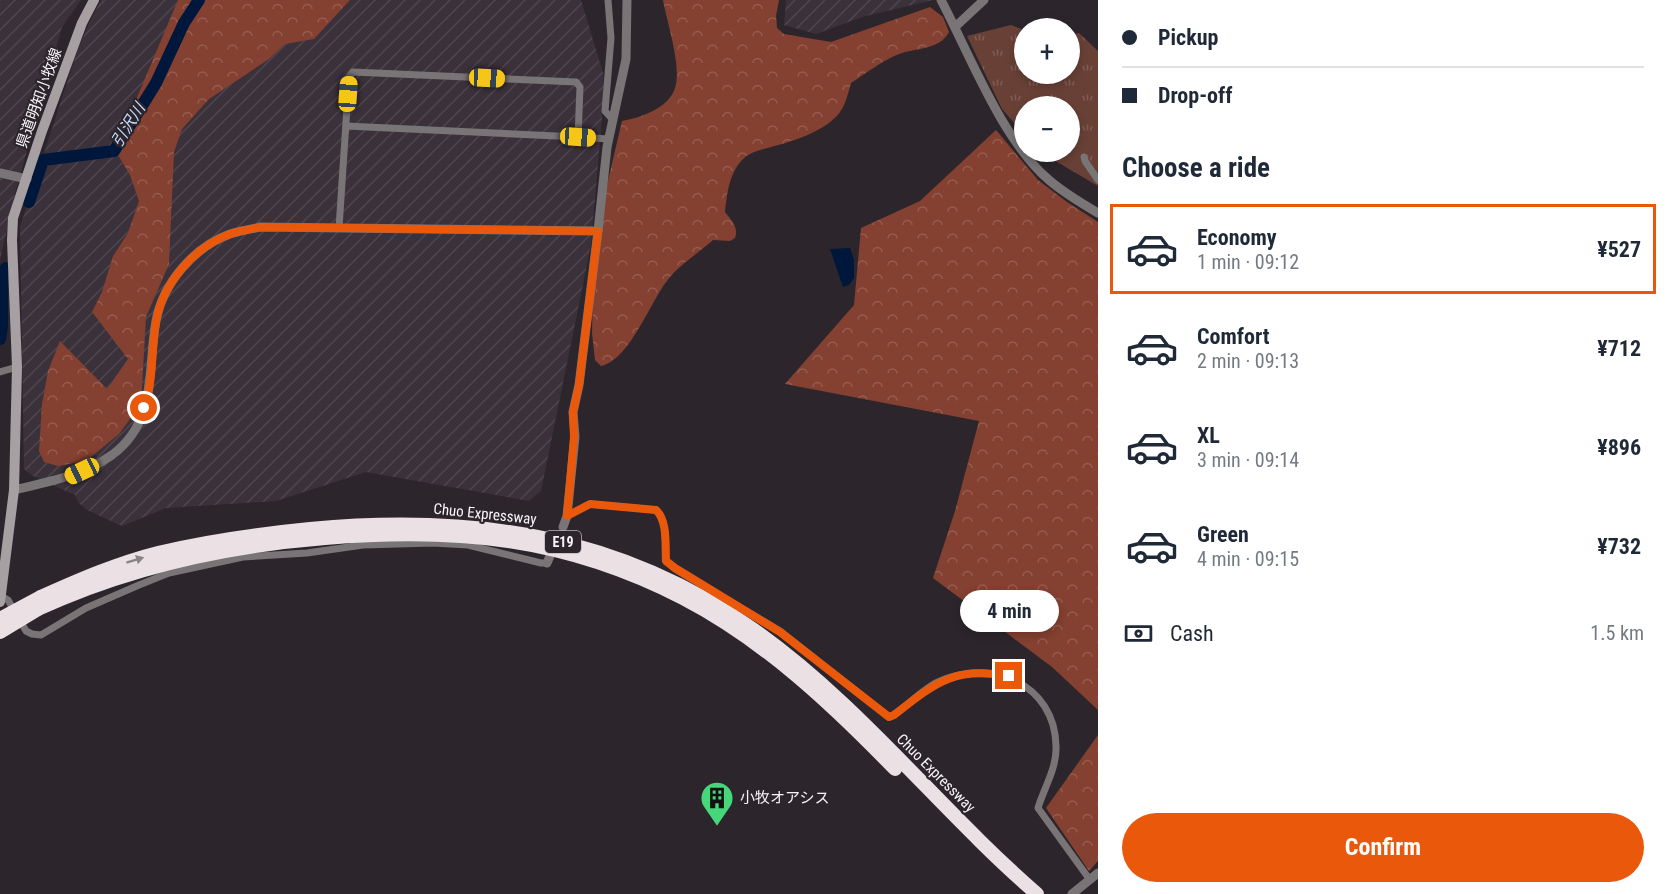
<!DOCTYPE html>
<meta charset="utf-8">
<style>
:root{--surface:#fff;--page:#f2f2f3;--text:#1f2937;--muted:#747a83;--line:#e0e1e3;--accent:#ea580c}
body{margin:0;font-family:"Roboto Condensed","Noto Sans JP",sans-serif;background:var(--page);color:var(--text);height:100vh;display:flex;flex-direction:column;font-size:22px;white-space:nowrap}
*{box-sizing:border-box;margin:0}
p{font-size:20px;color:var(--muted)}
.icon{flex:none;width:33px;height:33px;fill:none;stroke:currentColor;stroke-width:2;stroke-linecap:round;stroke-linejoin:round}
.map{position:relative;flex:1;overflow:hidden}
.side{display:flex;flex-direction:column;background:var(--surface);width:570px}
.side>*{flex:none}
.guide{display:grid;align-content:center;height:132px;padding:0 24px;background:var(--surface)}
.buttons{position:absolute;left:1014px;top:18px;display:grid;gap:12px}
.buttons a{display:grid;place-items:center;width:66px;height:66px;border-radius:50%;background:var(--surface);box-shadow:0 3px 9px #0003;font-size:30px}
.end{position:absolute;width:27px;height:27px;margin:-14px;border:8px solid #ea580c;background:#fff;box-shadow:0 0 0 3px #fff}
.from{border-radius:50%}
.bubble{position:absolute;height:42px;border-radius:21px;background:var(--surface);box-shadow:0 3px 9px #0003;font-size:20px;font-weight:700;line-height:42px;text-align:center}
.car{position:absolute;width:18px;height:36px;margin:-18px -9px;border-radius:8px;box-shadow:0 0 4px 2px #0007;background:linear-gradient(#f5c518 24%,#345 0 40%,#f5c518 0 76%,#345 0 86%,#f5c518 0)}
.guide b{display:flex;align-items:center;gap:21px;height:57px;font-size:22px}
.guide b+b{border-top:2px solid var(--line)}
.guide i{width:15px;height:15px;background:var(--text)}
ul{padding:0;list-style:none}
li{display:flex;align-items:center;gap:18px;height:90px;margin:0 12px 9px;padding:0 12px;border:3px solid transparent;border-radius:0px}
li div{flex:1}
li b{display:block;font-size:22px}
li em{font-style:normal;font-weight:700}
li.current{border-color:var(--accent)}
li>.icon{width:54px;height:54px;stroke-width:1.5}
h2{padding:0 24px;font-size:27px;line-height:72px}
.pay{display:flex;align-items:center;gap:15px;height:66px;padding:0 24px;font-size:22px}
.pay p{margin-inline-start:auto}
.button{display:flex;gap:12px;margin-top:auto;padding:12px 24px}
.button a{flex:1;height:69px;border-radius:36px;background:var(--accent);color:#fff;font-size:24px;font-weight:700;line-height:69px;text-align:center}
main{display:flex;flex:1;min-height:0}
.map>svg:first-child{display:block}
.industrial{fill:url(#industrial-furrows)}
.forest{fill:url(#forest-crowns)}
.park{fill:url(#park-tufts)}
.water{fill:#00173c}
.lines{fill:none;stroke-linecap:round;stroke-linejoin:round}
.river{stroke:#00173c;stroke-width:12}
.minor{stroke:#797476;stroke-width:7}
.tertiary{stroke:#797476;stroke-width:9}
.secondary{stroke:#a7a0a2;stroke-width:10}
.motorway{stroke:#ebe0e3;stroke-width:14}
.motorway-bridge{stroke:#ebe0e3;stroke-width:14}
.oneway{fill:#8c8388}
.route{stroke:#ea580c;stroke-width:8}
.labels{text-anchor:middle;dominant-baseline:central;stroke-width:4.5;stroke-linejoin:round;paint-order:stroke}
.shield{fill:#2c262c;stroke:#bab6ba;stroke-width:1.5}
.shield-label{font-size:14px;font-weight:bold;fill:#f7f3f7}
.street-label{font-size:15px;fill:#f7f3f7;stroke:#2c262c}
.poi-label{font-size:15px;fill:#f7f3f7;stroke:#2c262c;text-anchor:start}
.water-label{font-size:16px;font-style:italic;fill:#c1d9f9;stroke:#2c262c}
</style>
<main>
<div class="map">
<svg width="1098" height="894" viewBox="0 0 1098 894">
<defs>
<pattern id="industrial-furrows" width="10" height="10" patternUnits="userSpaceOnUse" patternTransform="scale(1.5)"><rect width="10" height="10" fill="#3b313b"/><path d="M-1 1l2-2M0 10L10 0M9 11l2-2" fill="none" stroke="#4e454e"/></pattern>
<pattern id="forest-crowns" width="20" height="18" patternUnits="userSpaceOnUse" patternTransform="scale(1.5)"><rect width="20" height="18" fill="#844030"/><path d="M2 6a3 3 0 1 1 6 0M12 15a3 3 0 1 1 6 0" fill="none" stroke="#965c4f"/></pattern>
<pattern id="park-tufts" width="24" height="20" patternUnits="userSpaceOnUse" patternTransform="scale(1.5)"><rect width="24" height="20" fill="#684036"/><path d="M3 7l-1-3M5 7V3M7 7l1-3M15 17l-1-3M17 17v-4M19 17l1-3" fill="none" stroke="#7e5c54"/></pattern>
</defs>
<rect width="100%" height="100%" fill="#2c262c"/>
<g class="industrial">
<polygon points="0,0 81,0 62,27 15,193 0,261"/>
<polygon points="101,0 581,0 603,73 604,94 591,245 541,491 529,501 366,472 276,501 166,508 122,526 87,510 79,503 75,495 33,476 24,469 20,227 77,52 90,21"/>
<polygon points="786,0 933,0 862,17 816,34 784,25"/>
</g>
<g class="forest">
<polygon points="178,0 350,0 314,39 285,44 269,59 209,99 182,129 174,152 169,264 146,317 141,404 119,434 86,461 58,466 44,462 39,451 42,404 48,371 60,341 107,389 128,359 92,312 102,292 113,256 128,233 139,201 130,175 115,150"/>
<path d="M 663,0 L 779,0 L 776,16 L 777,28 L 784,34 L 831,42 L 930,7 L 943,17 L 949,32 C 940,50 915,48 899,54 C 882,61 866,73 851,83 C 849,90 847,98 844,105 C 834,129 794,141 771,147 C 761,150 749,152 742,160 C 729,174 727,194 725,212 C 731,220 739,227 735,238 L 730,241 L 713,240 C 701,251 681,264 671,276 C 652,296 631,360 601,366 L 595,360 L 592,333 L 593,290 L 607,185 L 622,121 C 640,118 669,108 675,88 C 682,66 667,23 663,0 Z"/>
<polygon points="996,130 1038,180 1067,202 1098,222 1098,710 1052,667 933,578 955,511 979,421 785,384 854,305 861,228 920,201"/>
<polygon points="1098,735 1098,861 1089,871 1046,808"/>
</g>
<polygon class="park" points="1011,25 1024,30 1024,74 1070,74 1070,35 1079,33 1098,51 1098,186 1040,152 1070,152 1070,106 1024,106 1024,134 1002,109 967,36"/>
<polygon class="water" points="850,248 854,260 854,278 849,285 843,287 830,249"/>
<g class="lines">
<g class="river">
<polyline points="29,202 43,160 114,151 156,83 184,23 199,0"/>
<polyline points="0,339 2,327 2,274 6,268"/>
</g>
<g class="minor">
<polyline points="608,0 611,38 605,111 613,120"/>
<polyline points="346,126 578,137"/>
<polyline points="1084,157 1085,161 1098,180"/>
<polyline points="339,228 349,77 353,72 576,82 580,87 578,137 608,139"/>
<polyline points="0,372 17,367"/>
<path d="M 567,516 L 590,504 L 656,510 C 668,521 665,546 666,561 L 675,569 L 780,631 L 889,717 L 894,715 C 908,705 923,689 938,682 C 991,657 1055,684 1056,746 C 1057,768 1044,788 1038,808 L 1090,880"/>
<polyline points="1,596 8,600 26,631 32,634 41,635 86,608 139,585 169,573 243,557 307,553 363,545 433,543 468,545 541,563 547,563"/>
</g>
<g class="tertiary">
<path d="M 941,0 C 970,55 1002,140 1049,180 C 1064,193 1081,203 1098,213"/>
<polyline points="955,27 984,0"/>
<polyline points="0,173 27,179"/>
<path d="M 14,490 C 48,482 82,476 112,455 C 158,421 147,369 156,321 C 163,283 194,247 230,234 C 240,231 251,229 261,227 L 598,231 L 607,147 L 626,59 L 627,0"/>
<polyline points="563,527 567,516 575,437 573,412 579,385 598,231"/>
<polyline points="547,563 550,556"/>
<polyline points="1072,894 1098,873"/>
</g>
<polyline class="secondary" points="0,602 14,490 17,367 12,240 13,218 42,131 82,23 94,0"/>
<g class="motorway">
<path d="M 41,597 C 79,580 118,563 158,553 C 208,541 259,534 310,529 C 472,514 619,534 754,630 C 860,705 940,810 1037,894"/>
<path d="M 38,609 C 129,567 225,546 325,538 C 455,527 565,537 683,598 C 764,640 832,704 895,769"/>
</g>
<g class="motorway-bridge">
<polyline points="0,619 41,597"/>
<polyline points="0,632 38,609"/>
</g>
</g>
<defs><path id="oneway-solid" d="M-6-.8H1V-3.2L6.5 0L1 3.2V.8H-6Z" transform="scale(1.5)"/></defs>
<use class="oneway" href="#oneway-solid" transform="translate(135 560) rotate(-17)"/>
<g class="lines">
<path class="route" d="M 144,408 C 154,380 151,350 156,322 C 162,284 194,247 230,234 C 240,231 251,229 261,227 L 598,231 L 579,385 L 573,412 L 574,437 L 567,516 L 590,504 L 656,510 C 668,521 665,546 666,561 L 675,568 L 780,632 L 889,717 L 894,715 C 935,683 954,666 1009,676"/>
</g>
<defs>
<g id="building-pin" transform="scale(1.725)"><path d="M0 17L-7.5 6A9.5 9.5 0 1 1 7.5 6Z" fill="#45d77a" stroke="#2c262c"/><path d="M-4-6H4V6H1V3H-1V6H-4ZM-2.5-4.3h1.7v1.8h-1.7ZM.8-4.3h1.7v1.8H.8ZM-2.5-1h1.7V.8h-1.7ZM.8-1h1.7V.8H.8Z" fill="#111"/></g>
</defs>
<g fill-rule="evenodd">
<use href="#building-pin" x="717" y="798"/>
</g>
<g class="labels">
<rect class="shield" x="545" y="531" width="36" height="22" rx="4.5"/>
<g class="shield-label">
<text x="563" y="542">E19</text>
</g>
<g class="street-label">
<text transform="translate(39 98) rotate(-70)">県道明知小牧線</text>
<text transform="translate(485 514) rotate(6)">Chuo Expressway</text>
<text transform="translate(936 773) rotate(45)">Chuo Expressway</text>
</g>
<g class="poi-label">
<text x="740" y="798">小牧オアシス</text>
</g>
<g class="water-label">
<text transform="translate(128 125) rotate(-58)">引沢川</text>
</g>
</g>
</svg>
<div class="buttons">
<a>+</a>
<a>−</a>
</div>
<i class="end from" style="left:144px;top:408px"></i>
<i class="end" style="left:1009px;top:676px"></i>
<div class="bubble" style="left:960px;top:590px;width:99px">4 min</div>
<i class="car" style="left:487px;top:78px;rotate:93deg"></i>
<i class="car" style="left:348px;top:94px;rotate:4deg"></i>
<i class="car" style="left:578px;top:137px;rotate:94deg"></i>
<i class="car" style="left:82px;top:471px;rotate:245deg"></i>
</div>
<section class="side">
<div class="guide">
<b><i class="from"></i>Pickup</b>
<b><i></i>Drop-off</b>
</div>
<h2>Choose a ride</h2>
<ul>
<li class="current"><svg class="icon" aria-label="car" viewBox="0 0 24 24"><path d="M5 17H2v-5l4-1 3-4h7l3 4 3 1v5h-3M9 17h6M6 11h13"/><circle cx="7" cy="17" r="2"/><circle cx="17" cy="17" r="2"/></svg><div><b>Economy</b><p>1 min · 09:12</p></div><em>¥527</em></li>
<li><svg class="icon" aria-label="car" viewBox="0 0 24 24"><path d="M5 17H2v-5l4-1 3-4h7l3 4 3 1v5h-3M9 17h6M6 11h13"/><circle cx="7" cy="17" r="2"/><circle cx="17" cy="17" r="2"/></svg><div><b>Comfort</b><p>2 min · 09:13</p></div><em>¥712</em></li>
<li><svg class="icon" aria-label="car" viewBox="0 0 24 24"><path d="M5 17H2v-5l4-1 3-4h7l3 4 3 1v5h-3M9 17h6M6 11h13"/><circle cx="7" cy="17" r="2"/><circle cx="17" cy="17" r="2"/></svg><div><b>XL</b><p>3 min · 09:14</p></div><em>¥896</em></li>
<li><svg class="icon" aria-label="car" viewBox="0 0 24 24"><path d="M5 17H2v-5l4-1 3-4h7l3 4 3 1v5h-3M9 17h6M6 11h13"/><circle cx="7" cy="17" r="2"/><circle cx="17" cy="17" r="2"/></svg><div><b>Green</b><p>4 min · 09:15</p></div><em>¥732</em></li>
</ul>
<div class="pay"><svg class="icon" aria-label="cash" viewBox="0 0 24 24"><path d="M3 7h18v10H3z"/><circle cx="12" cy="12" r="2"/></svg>Cash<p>1.5 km</p></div>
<div class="button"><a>Confirm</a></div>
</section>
</main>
